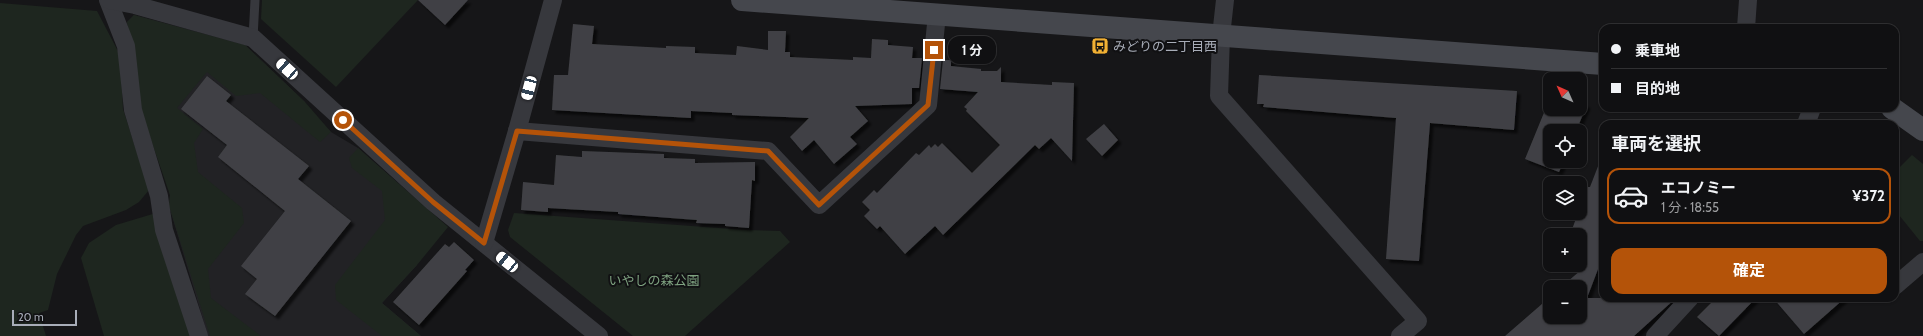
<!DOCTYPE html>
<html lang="ja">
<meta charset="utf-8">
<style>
:root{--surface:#101012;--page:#1e1e20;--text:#f1f3f6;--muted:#9c9d9f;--line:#303032;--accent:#b45309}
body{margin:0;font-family:Cabin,"Noto Sans JP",sans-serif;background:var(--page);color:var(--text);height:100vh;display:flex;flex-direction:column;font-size:15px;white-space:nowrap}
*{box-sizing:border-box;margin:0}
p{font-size:13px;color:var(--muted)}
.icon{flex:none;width:22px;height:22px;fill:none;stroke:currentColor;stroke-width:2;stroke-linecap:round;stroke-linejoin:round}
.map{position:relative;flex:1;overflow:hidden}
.sheet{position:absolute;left:1599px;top:120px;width:300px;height:182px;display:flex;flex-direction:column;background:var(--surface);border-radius:12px;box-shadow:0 1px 3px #0004,0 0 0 1px var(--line)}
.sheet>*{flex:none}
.banner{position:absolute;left:1599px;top:24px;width:300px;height:88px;border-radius:12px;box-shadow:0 1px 3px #0004,0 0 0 1px var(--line);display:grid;align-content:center;height:88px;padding:0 12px;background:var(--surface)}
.needle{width:26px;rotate:315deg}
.controls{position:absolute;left:1543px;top:72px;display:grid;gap:8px}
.controls a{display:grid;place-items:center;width:44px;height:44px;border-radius:8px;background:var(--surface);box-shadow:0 1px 3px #0004,0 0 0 1px var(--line);font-size:20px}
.scale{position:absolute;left:12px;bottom:10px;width:65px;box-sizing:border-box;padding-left:4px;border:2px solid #a8adb8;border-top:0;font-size:11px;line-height:14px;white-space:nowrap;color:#a8adb8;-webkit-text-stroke:3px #111113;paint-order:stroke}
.end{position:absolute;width:18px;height:18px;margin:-9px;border:5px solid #b45309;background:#fff;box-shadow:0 0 0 2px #fff}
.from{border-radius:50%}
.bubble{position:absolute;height:28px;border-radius:12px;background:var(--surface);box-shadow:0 1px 3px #0004,0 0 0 1px var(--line);font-size:13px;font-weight:700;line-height:28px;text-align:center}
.car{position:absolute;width:12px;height:24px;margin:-12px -6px;border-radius:5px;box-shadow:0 0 3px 1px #0007;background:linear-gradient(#fff 24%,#345 0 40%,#fff 0 76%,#345 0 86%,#fff 0)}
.banner b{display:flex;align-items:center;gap:14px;height:38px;font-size:15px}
.banner b+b{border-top:1px solid var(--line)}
.banner i{width:10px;height:10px;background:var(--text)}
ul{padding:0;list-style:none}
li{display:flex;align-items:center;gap:12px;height:56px;margin:0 8px 6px;padding:0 4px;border:2px solid transparent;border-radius:12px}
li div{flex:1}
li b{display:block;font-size:15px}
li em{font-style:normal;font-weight:700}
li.active{border-color:var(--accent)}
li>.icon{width:36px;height:36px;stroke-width:1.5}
h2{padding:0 12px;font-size:18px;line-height:48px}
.cta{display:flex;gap:8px;margin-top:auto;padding:8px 12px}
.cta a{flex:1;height:46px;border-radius:12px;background:var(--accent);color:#fff;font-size:16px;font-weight:700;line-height:46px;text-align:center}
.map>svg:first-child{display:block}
.built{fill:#222225}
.green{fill:#1e261f}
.building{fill:#404145;filter:url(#shadow)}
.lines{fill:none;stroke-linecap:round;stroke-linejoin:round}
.lane{stroke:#37383d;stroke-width:9}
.street{stroke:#37383d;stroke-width:18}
.secondary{stroke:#45474d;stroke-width:22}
.route{stroke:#b45309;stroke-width:5}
.labels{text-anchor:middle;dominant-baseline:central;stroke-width:4;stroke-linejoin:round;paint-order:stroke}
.poi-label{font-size:13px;fill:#a8adb8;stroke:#111113;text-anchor:start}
.park-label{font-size:13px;fill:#7fa381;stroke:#111113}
</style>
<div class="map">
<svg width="1923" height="336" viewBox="0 0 1923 336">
<defs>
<filter id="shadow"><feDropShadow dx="3.5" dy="3.5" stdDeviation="1" flood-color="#0009"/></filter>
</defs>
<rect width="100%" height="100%" fill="#161618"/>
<polygon class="built" points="134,15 245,45 305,102 305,107 331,132 358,148 417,200 417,265 382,303 421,336 208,336 169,206 170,195 127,22"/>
<g class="green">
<polygon points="262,0 418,0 336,87 261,19"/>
<polygon points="0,3 97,11 120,55 123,109 149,190 139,202 126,210 83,226 76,235 57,274 48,310 39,313 46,336 0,336"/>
<polygon points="134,15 245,45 305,102 331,132 320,142 260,93 236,96 207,72 177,108 203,129 194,143 198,172 242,208 244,223 208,269 211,298 261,336 210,336 169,206 170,195 139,105 127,22"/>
<polygon points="358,148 448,227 417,265 382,303 421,336 382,336 336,300 335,285 385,220 382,191 352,168 349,158"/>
<polygon points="1912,155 1923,164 1923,241 1920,241 1895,210 1895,172"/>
<polygon points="156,213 195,336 104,336 81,258 89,243 116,225"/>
<polygon points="514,213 746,230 780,231 790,242 685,336 633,336 510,237 508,230"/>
</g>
<g class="building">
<polygon points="418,0 468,0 445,25"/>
<polygon points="573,24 594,26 592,44 666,48 666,46 695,47 695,53 736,55 737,46 768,50 768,31 786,31 785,52 790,52 790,57 853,60 853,57 871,58 872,39 888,40 888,45 913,47 912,58 922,58 919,88 912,88 912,104 855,106 868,121 850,137 857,144 834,164 814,140 802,151 790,137 809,118 732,115 732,113 691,111 691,118 552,110 554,75 568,75"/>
<polygon points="943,60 951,60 951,66 981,69 981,71 997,71 1001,67 1001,82 1052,85 1052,82 1074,83 1072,161 1051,138 1039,149 1035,145 943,235 935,226 905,254 880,226 877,229 864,216 870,210 862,202 874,190 877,193 916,153 919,155 929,145 931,148 935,144 938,147 942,143 972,173 1000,145 966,111 967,109 964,107 978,92 940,89"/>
<polygon points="1259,75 1517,91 1514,130 1430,123 1419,261 1386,259 1396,118 1263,107 1264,104 1257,104"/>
<polygon points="207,76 231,95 226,101 309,166 298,179 351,221 275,316 245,294 257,279 241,266 285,211 218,157 227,145 181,109"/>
<polygon points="1550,98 1550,109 1580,109 1580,102 1587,105 1576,131 1550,131 1550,161 1564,161 1559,172 1525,159"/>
<polygon points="1104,124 1118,140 1102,156 1086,139"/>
<polygon points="582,151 664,154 664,158 695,159 695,163 755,162 755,181 752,180 749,228 725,226 725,224 696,223 697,220 618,214 618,212 548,208 548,212 521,210 523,182 554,185 556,155 582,157"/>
<polygon points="1602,156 1603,256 1587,298 1676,298 1634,336 1505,336 1550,297 1550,317 1580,317 1580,287 1561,287 1580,271 1580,235 1570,235 1578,213 1580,213 1580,207 1588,187 1590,187"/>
<polygon points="454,242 474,260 465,270 467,271 419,325 393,302 445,244 449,247"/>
<polygon points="1716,298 1756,298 1719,336 1697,317"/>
<polygon points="1773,298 1845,298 1804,334"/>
</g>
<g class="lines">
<polyline class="lane" points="253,38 255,0"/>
<g class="street">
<polyline points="108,0 126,46 133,110 159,196 164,230 199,336"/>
<polyline points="109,0 135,5 253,38 433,202 599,336"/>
<polyline points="1225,0 1221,36 1219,96 1418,321 1400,336"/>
<polyline points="1746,28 1748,0"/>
<polyline points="1806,124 1812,108"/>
<polyline points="517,131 768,151 819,205 928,105 937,14"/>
<polyline points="484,243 517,131 553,0"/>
<polyline points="1895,286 1923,262"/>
<polyline points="1655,336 1690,298"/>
</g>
<g class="secondary">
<polyline points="742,0 1603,64"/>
<polyline points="1892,108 1923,130"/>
</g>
</g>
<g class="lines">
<polyline class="route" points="343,120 433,202 484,243 517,131 768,151 819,205 928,105 934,50"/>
</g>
<defs>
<g id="bus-square" transform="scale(0.9)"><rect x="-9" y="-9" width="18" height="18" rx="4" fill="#f2b134" stroke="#111113"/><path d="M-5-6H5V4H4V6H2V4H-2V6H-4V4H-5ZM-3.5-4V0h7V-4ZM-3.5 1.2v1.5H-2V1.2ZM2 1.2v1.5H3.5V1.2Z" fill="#111"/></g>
</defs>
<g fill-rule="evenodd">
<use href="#bus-square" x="1100" y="46"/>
</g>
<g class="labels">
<g class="poi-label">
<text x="1113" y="46">みどりの二丁目西</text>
</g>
<g class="park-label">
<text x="654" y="280">いやしの森公園</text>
</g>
</g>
</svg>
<div class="controls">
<a><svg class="needle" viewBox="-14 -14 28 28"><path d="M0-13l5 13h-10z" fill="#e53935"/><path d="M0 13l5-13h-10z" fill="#9c9d9f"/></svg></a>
<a><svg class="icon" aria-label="locate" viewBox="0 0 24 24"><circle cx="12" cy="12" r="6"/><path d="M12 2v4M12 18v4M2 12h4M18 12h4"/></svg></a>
<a><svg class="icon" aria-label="layers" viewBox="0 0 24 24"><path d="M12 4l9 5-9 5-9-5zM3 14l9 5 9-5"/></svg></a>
<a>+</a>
<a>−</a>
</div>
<div class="scale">20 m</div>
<i class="end from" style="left:343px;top:120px"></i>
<i class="end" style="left:934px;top:50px"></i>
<div class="bubble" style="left:948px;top:36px;width:48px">1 分</div>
<i class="car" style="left:287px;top:69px;rotate:312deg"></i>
<i class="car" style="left:529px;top:88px;rotate:195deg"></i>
<i class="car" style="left:507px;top:262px;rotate:309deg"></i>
<div class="banner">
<b><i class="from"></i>乗車地</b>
<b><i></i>目的地</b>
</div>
<section class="sheet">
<h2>車両を選択</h2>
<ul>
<li class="active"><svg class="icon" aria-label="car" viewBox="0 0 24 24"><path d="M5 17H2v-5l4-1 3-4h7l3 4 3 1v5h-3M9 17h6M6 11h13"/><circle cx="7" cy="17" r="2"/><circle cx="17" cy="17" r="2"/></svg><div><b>エコノミー</b><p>1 分 · 18:55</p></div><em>¥372</em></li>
</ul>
<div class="cta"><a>確定</a></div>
</section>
</div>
